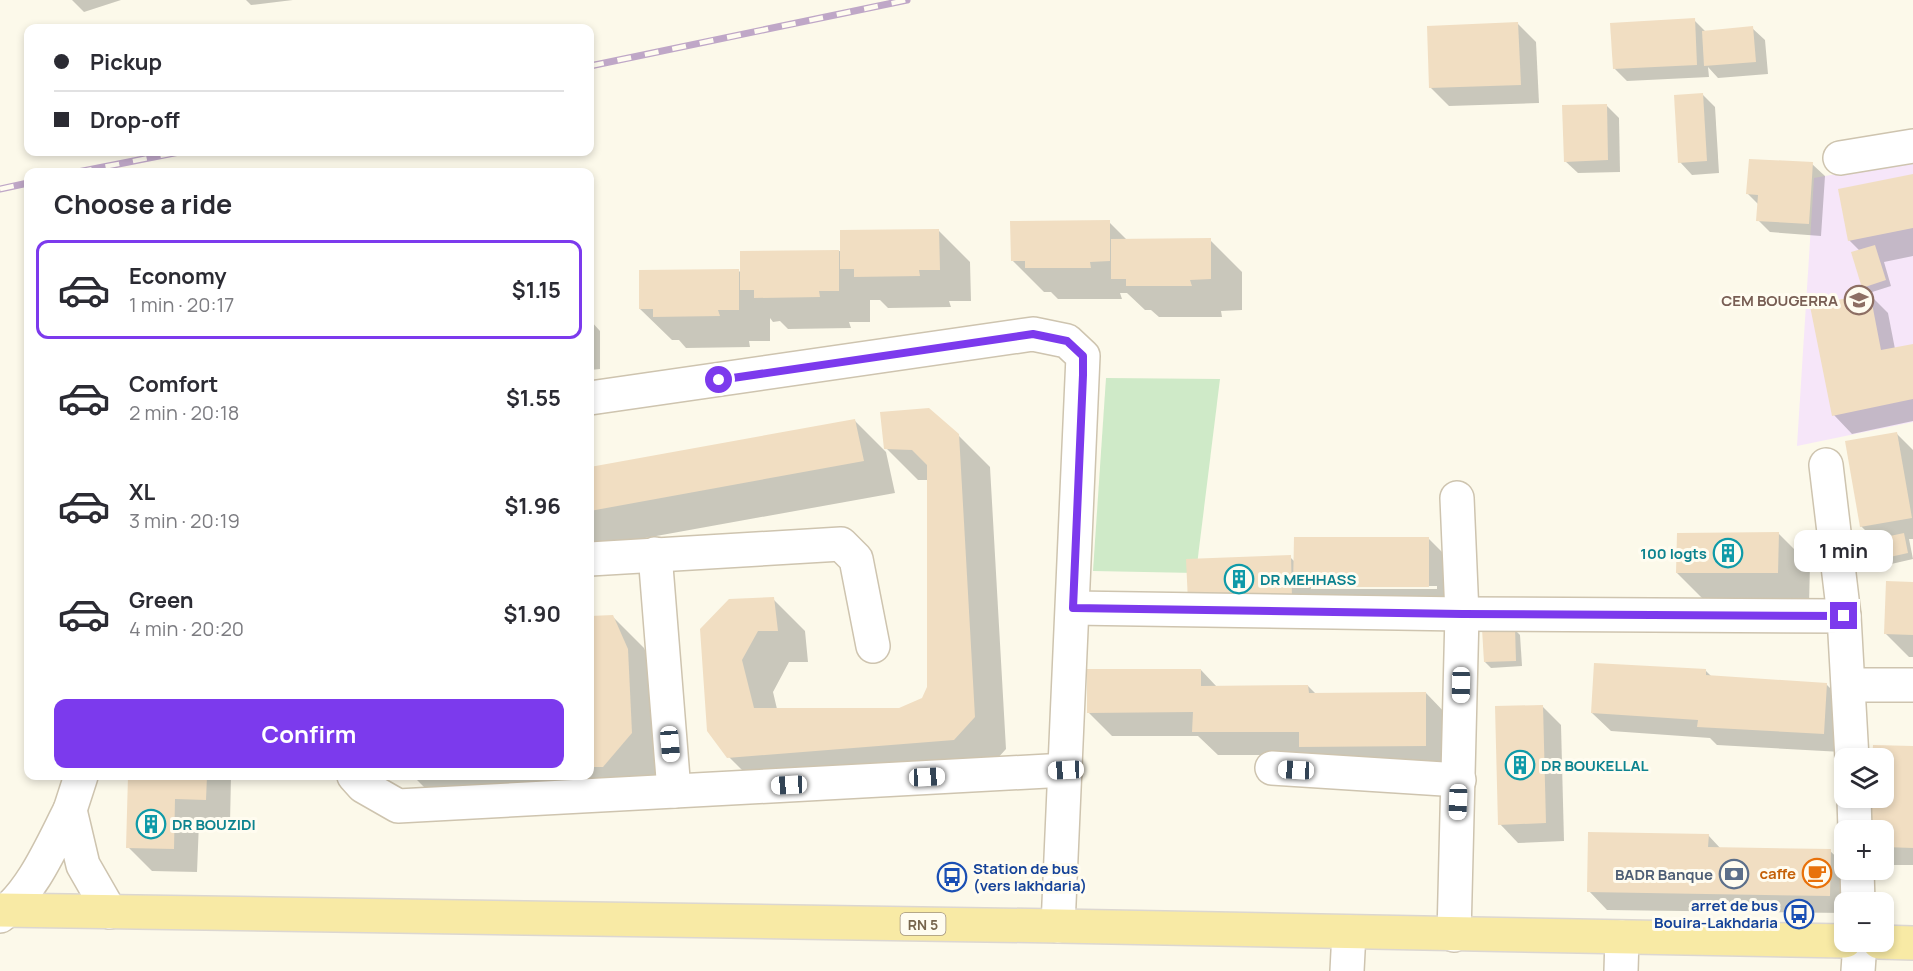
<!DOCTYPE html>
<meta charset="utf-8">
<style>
:root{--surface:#fff;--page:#f7f7f7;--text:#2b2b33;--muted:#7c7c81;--line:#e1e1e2;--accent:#7c3aed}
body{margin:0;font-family:Manrope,sans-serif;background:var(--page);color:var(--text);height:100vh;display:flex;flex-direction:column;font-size:22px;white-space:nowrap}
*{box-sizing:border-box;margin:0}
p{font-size:20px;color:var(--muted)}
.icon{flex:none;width:33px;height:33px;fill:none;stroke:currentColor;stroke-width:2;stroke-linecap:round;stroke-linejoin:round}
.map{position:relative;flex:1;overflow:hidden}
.panel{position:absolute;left:24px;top:168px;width:570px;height:612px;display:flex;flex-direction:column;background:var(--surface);border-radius:12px;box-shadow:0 3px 9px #0003}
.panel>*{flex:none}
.banner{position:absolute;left:24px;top:24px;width:570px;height:132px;border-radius:12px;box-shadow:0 3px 9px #0003;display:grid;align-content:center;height:132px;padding:0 30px;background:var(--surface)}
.controls{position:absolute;left:1834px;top:748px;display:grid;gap:12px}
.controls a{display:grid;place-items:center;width:60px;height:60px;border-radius:12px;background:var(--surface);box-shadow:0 3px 9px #0003;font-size:30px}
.end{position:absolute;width:27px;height:27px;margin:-14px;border:8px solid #7c3aed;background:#fff;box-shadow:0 0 0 3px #fff}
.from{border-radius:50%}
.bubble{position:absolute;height:42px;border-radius:12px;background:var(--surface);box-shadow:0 3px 9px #0003;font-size:20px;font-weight:700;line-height:42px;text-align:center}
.car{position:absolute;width:18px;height:36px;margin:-18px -9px;border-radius:8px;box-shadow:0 0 4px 2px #0007;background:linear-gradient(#fff 24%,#345 0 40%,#fff 0 76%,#345 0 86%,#fff 0)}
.banner b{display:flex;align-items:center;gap:21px;height:57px;font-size:22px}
.banner b+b{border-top:2px solid var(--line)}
.banner i{width:15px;height:15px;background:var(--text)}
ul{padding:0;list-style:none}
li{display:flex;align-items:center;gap:18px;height:99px;margin:0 12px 9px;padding:0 18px;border:3px solid transparent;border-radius:12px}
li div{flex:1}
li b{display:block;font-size:22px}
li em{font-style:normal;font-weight:700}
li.active{border-color:var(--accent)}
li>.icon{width:54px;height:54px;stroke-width:1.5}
h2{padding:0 30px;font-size:27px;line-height:72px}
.primary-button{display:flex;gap:12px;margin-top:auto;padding:12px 30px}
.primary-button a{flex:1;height:69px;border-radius:12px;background:var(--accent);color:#fff;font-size:24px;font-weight:700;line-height:69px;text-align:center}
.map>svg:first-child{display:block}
.education{fill:#f6e6f9}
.green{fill:#cfeac8}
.shadow{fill:#0003;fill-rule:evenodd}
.building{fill:#f1dec2}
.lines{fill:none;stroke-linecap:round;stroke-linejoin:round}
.minor-casing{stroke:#cec4af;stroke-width:36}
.major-casing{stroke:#dcd7d1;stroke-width:36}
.minor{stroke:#fff;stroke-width:33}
.major{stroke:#f8eaa5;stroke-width:33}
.rail-casing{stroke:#bfa7c7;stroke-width:7}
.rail{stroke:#fffcf0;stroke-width:4.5;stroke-dasharray:14;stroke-linecap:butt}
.route{stroke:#7c3aed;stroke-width:8}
.labels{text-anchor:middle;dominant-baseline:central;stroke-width:6;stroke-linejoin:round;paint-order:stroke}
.shield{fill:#fffcf0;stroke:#a0927e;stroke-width:1.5}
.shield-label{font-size:14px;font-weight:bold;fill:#77654d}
.education-label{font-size:15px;font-weight:bold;fill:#785e54;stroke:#fffcf0;text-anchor:end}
.culture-label{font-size:15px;font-weight:bold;fill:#0d838f;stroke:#fffcf0;text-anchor:start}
.transit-label{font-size:15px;font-weight:bold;fill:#164399;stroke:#fffcf0;text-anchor:start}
.food-label{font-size:15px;font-weight:bold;fill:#c56008;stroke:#fffcf0;text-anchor:end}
.service-label{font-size:15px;font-weight:bold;fill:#4e5e75;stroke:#fffcf0;text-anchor:end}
</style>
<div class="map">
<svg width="1913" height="971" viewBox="0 0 1913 971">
<rect width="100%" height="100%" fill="#fcf9ea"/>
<polygon class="education" points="1913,160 1913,422 1797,446 1814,178"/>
<polygon class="green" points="1106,378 1220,379 1196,573 1093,571"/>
<g class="shadow">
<polygon points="72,0 121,0 84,12"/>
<polygon points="246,0 293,0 251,5"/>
<polygon points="1694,20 1706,32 1752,28 1765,40 1768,74 1718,78 1708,67 1709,77 1627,81 1614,68"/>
<polygon points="1518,24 1536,42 1539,103 1449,106 1430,87"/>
<polygon points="1703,95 1715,107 1719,173 1692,175 1680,162"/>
<polygon points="1606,105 1619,118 1620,172 1578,173 1565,161"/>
<polygon points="1812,164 1825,176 1821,236 1770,232 1758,220 1759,205 1748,194"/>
<polygon points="1913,176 1913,256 1884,262 1891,286 1869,293 1863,287 1860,251 1849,240"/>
<polygon points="1109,222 1128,241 1210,240 1242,272 1242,310 1221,311 1222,317 1159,317 1151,310 1145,310 1127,293 1120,293 1122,299 1058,299 1051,292 1044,292 1012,260"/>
<polygon points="938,230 970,262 971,301 949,301 951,307 888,308 880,300 870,300 870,322 849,322 851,328 788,329 780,321 773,322 770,318 770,341 749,341 750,347 686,348 679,340 672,340 640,309 738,270 742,274 741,253 842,251"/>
<polygon points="1870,295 1888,313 1895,349 1913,345 1913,421 1852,434 1834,415"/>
<polygon points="590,320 600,331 600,369 590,370"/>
<polygon points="855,421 886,452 895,493 590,548 590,468"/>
<polygon points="1896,433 1913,450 1913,539 1909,539 1913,559 1874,568 1868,562 1876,541 1861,526"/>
<polygon points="958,435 990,467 1006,749 986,771 761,789 729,757 702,630 773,599 805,631 808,662 789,662 773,692 777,709 900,709 923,699 929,687 928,480 918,480 886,448"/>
<polygon points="1778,533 1810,565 1809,604 1709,605 1677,573"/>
<path d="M 1429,539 L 1447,557 L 1447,605 L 1313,605 L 1303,595 L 1304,610 L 1189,601 L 1290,557 L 1295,562 ZM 1311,586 L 1437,586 L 1437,589 L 1311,589 Z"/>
<polygon points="1913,584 1913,657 1909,657 1885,633"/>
<polygon points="612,616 644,648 660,681 663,765 635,798 440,803 413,776 590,776 590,618"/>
<polygon points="1514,629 1520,635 1522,666 1491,668 1485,662"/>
<polygon points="1201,670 1217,687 1308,686 1316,694 1426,693 1449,717 1449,769 1309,755 1218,755 1198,736 1112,736 1089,713"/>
<polygon points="1706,671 1712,677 1826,684 1845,703 1842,752 1717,745 1710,738 1611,731 1592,713"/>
<polygon points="1542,706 1561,725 1564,841 1518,843 1500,824"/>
<polygon points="1913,748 1913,865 1891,865 1884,858 1884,831 1872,831 1873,798 1884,798 1884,759 1874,759"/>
<polygon points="130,776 231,776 230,823 199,822 197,872 152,871 128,847"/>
<polygon points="1708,835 1721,849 1830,851 1845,865 1845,913 1607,910 1589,891"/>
</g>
<g class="building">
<polygon points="1695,18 1697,65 1613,69 1610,23"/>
<polygon points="1518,22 1521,85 1429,88 1427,26"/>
<polygon points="1753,26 1756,62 1704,66 1702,31"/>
<polygon points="1703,93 1707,161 1678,163 1674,95"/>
<polygon points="1607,104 1608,160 1564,162 1562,105"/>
<polygon points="1749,159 1813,162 1809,224 1756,221 1758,195 1746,194"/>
<polygon points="1913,174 1913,228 1848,241 1838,189"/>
<polygon points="1110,220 1110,261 1090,262 1091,268 1025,268 1025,261 1011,261 1010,221"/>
<polygon points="939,229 940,270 919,270 920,276 854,277 854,269 840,269 840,230"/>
<polygon points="1211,238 1211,279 1190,280 1192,286 1126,286 1126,279 1111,279 1111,239"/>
<polygon points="1875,245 1886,280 1862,288 1851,252"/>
<polygon points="839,250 839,291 819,291 820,297 754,298 754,290 740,290 740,251"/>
<polygon points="739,269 739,310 718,310 720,316 653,317 653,309 639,309 639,270"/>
<polygon points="1870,293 1881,350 1913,344 1913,399 1832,416 1810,306"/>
<polygon points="929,408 959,434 975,717 954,740 727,758 707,731 700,629 729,599 774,597 778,631 758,631 742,660 754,708 899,708 922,698 927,687 927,465 912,450 884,449 880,412"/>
<polygon points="855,419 864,461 590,511 590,467"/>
<polygon points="1897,432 1912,518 1860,527 1845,441"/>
<polygon points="1779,532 1778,573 1676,573 1677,533"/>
<polygon points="1904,533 1908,553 1867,562 1862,542"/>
<polygon points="1294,537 1429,537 1429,587 1293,587"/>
<polygon points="1291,555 1292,598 1188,602 1186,559"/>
<polygon points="1886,581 1913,582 1913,635 1884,634"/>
<polygon points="613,615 628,649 632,733 603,767 590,767 590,616"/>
<polygon points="1515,627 1516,661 1484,662 1482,629"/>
<polygon points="1594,663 1706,669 1706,675 1827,683 1824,734 1697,727 1698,720 1591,713"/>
<polygon points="1087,669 1201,669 1201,686 1308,685 1309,693 1426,692 1426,746 1299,747 1299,732 1192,732 1193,712 1087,713"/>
<polygon points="1543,705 1546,823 1498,825 1495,706"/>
<polygon points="1873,745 1913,746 1913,848 1884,847 1884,831 1871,831 1872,798 1884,798 1884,759 1872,759"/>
<polygon points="128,776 207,776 206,800 175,799 174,849 126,848"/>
<polygon points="1588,832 1709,834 1708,847 1831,849 1830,896 1587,892"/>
</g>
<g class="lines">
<g class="minor-casing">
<g id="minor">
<polyline points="1840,158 1913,146"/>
<polyline points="590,398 1033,334 1067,341 1083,356 1058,926"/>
<polyline points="1826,465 1844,616"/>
<polyline points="655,554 674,791"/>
<polyline points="590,559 841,544 856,559 873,646"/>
<polyline points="1073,608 1462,614 1844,616 1852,759"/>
<polyline points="1850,685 1913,685"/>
<polyline points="1272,768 1459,780"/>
<polyline points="354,776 363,786 398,806 1066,770"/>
<polyline points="1854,798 1855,831"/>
<polyline points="70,810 81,776"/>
<polyline points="1857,870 1858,903"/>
<path d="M 0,916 C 32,893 52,845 70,810 L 83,865 L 110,912"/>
<polyline points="1454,935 1462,614 1457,498"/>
<polyline points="1347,971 1349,932"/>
<polyline points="1621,971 1622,937"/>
<polyline points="1858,971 1860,942"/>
</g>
</g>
<g class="major-casing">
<g id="major">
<polyline points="0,910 1058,926 1845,941"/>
<polyline points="1879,942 1913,943"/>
</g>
</g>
<use href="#minor" class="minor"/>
<use href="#major" class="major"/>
<g class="rail-casing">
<g id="rail">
<polyline points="590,66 907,0"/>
<polyline points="78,172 179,152"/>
<polyline points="0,189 28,183"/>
</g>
</g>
<use href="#rail" class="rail"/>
</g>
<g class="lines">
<polyline class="route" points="719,380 1033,334 1067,341 1083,356 1083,375 1073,608 1462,614 1844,616"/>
</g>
<defs>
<g id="school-ring" transform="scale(1.5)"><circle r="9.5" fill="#fffcf0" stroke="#8d6e63" stroke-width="1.5"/><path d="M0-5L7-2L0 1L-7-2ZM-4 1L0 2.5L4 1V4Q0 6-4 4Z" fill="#8d6e63"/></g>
<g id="building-ring" transform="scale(1.5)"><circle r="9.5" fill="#fffcf0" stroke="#0f9aa8" stroke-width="1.5"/><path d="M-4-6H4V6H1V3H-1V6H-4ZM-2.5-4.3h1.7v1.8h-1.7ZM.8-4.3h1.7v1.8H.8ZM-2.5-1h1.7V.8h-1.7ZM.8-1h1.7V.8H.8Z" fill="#0f9aa8"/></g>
<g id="cafe-ring" transform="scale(1.5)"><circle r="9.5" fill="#fffcf0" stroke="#e8710a" stroke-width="1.5"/><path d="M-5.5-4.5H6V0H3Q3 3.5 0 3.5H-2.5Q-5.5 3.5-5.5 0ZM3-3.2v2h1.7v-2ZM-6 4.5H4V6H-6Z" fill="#e8710a"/></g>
<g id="bank-ring" transform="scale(1.5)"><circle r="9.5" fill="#fffcf0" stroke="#5c6f8a" stroke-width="1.5"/><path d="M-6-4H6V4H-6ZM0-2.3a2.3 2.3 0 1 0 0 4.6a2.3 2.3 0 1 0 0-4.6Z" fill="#5c6f8a"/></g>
<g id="bus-ring" transform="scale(1.5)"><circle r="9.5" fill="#fffcf0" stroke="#1a4fb4" stroke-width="1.5"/><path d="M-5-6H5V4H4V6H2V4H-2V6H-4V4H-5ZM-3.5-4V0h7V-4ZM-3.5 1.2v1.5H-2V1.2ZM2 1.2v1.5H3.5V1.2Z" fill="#1a4fb4"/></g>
</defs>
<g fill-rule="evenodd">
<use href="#school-ring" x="1859" y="300"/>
<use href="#building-ring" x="1728" y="553"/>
<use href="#building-ring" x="1239" y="579"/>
<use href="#building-ring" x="1520" y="765"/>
<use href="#building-ring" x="151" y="824"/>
<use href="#cafe-ring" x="1817" y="873"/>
<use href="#bank-ring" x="1734" y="874"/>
<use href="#bus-ring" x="952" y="877"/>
<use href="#bus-ring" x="1799" y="914"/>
</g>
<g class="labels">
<rect class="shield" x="900.5" y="913" width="45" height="22" rx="4.5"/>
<g class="shield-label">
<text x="923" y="924">RN 5</text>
</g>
<g class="education-label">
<text x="1838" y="300">CEM BOUGERRA</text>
</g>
<g class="culture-label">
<text x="1707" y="553" text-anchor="end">100 logts</text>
<text x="1260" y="579">DR MEHHASS</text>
<text x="1541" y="765">DR BOUKELLAL</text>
<text x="172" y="824">DR BOUZIDI</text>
</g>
<g class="transit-label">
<text x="973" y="868">Station de bus<tspan x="973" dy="17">(vers lakhdaria)</tspan></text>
<text x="1778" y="905" text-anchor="end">arret de bus<tspan x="1778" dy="17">Bouira-Lakhdaria</tspan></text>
</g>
<g class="food-label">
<text x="1796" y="873">caffe</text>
</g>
<g class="service-label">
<text x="1713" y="874">BADR Banque</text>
</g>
</g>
</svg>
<div class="controls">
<a><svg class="icon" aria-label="layers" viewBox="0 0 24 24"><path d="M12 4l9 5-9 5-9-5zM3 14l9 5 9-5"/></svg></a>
<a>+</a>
<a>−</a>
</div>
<i class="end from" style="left:719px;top:380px"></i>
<i class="end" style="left:1844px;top:616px"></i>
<div class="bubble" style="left:1794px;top:530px;width:99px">1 min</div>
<i class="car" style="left:1461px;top:685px;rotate:181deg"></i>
<i class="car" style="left:670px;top:744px;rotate:175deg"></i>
<i class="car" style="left:1066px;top:770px;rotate:267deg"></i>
<i class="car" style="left:1296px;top:770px;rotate:273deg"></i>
<i class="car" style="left:927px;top:777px;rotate:87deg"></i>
<i class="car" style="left:789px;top:785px;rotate:267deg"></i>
<i class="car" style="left:1458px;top:802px;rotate:182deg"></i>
<div class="banner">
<b><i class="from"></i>Pickup</b>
<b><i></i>Drop-off</b>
</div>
<section class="panel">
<h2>Choose a ride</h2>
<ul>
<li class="active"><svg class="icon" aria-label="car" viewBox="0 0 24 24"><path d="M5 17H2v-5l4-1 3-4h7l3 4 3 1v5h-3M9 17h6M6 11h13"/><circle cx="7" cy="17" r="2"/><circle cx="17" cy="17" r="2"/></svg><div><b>Economy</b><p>1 min · 20:17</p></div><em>$1.15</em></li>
<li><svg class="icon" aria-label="car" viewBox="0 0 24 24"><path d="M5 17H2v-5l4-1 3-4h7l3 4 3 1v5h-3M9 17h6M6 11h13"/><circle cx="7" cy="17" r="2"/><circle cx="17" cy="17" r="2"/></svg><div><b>Comfort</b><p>2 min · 20:18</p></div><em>$1.55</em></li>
<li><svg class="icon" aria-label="car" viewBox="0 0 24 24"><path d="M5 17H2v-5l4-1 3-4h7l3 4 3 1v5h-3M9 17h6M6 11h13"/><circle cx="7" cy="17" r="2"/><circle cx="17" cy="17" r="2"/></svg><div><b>XL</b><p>3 min · 20:19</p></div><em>$1.96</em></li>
<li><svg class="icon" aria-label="car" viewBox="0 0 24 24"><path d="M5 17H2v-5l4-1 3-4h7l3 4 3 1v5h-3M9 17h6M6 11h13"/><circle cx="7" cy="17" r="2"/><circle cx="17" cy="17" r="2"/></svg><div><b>Green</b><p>4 min · 20:20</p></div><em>$1.90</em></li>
</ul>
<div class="primary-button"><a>Confirm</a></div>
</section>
</div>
